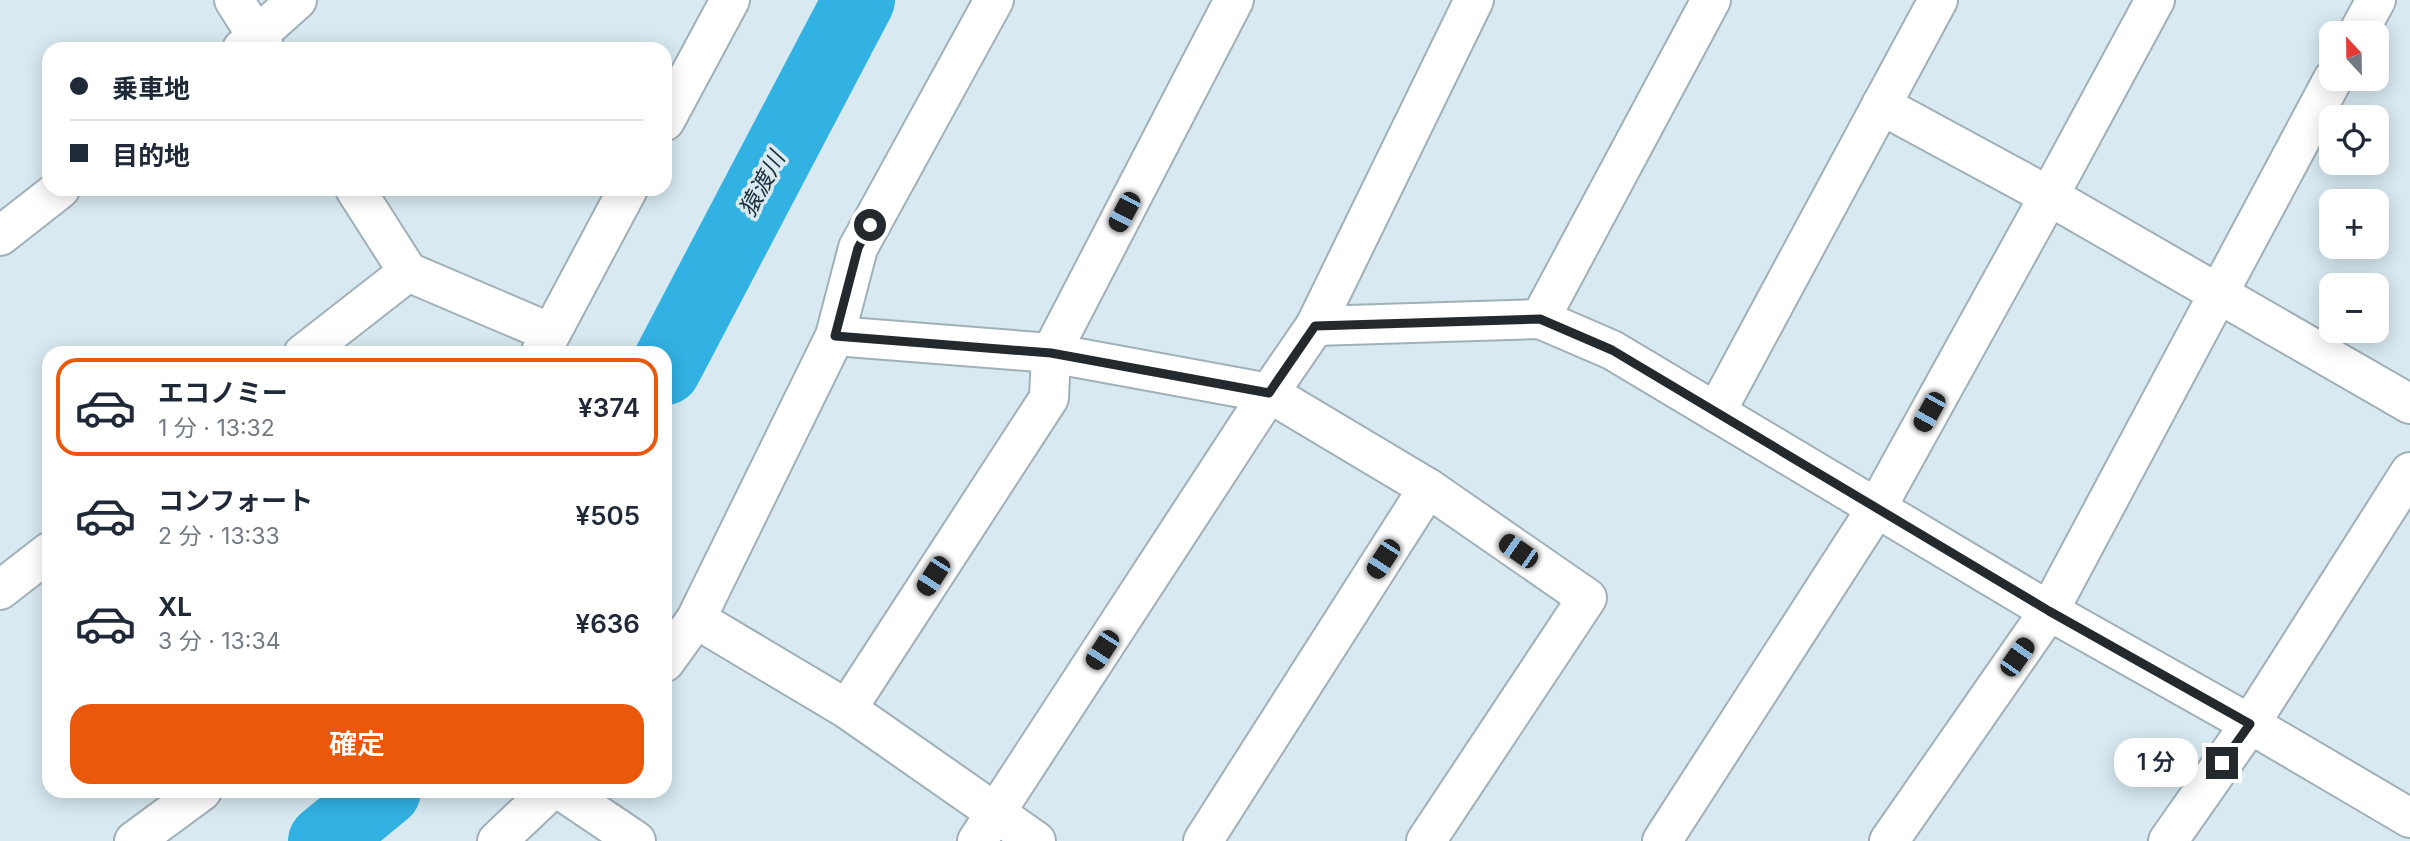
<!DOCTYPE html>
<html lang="ja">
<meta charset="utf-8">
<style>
:root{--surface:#fff;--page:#f6f6f7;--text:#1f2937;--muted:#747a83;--line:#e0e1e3;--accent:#ea580c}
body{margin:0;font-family:Inter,"Noto Sans JP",sans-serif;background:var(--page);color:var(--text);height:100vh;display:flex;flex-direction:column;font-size:26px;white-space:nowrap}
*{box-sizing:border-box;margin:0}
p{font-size:23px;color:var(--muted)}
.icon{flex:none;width:38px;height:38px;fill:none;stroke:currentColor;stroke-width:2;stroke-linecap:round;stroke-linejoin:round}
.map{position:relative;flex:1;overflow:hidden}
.details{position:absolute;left:42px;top:346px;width:630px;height:452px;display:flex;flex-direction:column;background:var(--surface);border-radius:21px;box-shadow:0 4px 18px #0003}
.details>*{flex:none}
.hud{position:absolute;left:42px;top:42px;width:630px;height:154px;border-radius:21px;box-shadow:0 4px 18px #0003;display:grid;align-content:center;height:154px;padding:0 28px;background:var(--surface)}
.needle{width:46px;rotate:338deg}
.fabs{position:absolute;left:2319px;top:21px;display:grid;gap:14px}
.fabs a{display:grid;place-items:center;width:70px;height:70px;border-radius:14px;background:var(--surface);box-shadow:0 4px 18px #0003;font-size:35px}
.end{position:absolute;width:32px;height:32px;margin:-16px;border:9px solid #23292c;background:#fff;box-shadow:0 0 0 4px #fff}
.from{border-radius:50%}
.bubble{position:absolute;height:49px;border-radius:21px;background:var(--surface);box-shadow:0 4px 18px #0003;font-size:23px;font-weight:600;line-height:49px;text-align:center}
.car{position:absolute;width:21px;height:42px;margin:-21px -10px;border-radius:9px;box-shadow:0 0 5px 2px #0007;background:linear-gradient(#222 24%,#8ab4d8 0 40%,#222 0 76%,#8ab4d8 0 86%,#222 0)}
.hud b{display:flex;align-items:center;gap:24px;height:66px;font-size:26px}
.hud b+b{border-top:2px solid var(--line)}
.hud i{width:18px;height:18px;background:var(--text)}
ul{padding:12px 0 0;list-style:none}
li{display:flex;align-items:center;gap:21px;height:98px;margin:0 14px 10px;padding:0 14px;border:4px solid transparent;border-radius:21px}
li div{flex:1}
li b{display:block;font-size:26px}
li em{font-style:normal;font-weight:600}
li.on{border-color:var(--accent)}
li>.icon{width:63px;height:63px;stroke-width:1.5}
.cta{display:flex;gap:14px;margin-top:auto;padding:14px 28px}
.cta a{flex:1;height:80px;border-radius:21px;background:var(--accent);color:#fff;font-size:28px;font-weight:600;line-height:80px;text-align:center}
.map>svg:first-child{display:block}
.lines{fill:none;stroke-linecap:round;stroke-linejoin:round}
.river{stroke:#32b1e3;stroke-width:72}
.street-casing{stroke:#a0b0b8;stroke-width:42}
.secondary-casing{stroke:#a0b0b8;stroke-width:42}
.street{stroke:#fff;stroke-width:38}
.secondary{stroke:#fff;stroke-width:38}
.route{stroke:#23292c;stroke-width:9}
.labels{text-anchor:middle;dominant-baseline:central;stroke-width:7;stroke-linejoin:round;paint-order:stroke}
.water-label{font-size:23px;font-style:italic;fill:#182d36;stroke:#d8e9f1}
</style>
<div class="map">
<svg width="2410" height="841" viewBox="0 0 2410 841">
<rect width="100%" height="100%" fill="#d8e9f1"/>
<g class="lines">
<g class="river">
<polyline points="665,369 859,0"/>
<polyline points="324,841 385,791"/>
</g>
<g class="street-casing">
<g id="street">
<polyline points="234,0 265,49"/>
<polyline points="2358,33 2376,0"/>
<polyline points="242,49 297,0"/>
<polyline points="1881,105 2049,196 2410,404"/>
<polyline points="665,121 730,0"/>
<polyline points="355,189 408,272 551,333"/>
<polyline points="0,236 60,189"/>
<polyline points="1540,319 1711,0"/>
<polyline points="1315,326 1540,319 1612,350 2049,611 2250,724 2410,818"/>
<polyline points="835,336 1051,353 1269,393 1428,488 1587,598 1426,841"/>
<polyline points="303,354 408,272"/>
<polyline points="540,354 628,189"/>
<polyline points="1716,412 1938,0"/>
<polyline points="0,590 49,552"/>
<polyline points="696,619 847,709 1036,841"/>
<polyline points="665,662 696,619 835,336 858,248 994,0"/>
<polyline points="847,709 1049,398 1051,353 1234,0"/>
<polyline points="562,791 636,841"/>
<polyline points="134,841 202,791"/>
<polyline points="497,841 550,791"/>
<polyline points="977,841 1269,393 1315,326 1474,0"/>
<polyline points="1203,841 1428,488"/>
<polyline points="1662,841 1876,509 2049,196 2155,0"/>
<polyline points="1889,841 2049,611 2333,79"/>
</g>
</g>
<g class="secondary-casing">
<polyline id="secondary" points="2168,841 2250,724 2410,472"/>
</g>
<use href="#street" class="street"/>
<use href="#secondary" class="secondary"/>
</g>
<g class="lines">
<polyline class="route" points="870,225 858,248 835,336 1051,353 1269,393 1315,326 1540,319 1612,350 2049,611 2250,724 2222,763"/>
</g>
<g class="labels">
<g class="water-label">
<text transform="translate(762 184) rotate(-62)">猿渡川</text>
</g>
</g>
</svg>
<div class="fabs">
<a><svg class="needle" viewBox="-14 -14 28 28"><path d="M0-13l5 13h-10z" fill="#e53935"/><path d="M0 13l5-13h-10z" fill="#747a83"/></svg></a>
<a><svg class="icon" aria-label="locate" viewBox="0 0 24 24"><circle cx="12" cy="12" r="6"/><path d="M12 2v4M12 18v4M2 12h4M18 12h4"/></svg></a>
<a>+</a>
<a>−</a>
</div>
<i class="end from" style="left:870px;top:225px"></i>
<i class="end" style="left:2222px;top:763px"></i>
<div class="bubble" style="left:2114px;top:738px;width:84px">1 分</div>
<i class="car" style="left:1124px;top:212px;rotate:208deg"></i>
<i class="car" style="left:1929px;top:412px;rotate:209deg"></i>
<i class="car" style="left:1518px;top:551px;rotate:305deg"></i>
<i class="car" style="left:1383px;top:559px;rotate:213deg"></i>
<i class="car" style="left:933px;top:576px;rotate:213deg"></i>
<i class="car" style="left:1102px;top:650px;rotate:213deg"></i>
<i class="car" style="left:2017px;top:657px;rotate:35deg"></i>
<div class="hud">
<b><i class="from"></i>乗車地</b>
<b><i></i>目的地</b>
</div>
<section class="details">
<ul>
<li class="on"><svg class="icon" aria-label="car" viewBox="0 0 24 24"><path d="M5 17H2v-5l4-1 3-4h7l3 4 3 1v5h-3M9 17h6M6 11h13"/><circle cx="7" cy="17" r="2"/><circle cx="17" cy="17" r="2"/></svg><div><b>エコノミー</b><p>1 分 · 13:32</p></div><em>¥374</em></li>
<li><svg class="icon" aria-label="car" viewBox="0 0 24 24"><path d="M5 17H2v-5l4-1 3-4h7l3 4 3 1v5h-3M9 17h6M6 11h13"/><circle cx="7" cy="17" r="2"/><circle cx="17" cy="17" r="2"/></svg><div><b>コンフォート</b><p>2 分 · 13:33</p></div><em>¥505</em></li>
<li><svg class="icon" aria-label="car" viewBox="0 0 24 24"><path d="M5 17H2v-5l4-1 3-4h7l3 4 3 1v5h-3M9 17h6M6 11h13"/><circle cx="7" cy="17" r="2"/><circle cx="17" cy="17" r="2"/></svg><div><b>XL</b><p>3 分 · 13:34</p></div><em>¥636</em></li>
</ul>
<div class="cta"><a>確定</a></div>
</section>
</div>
